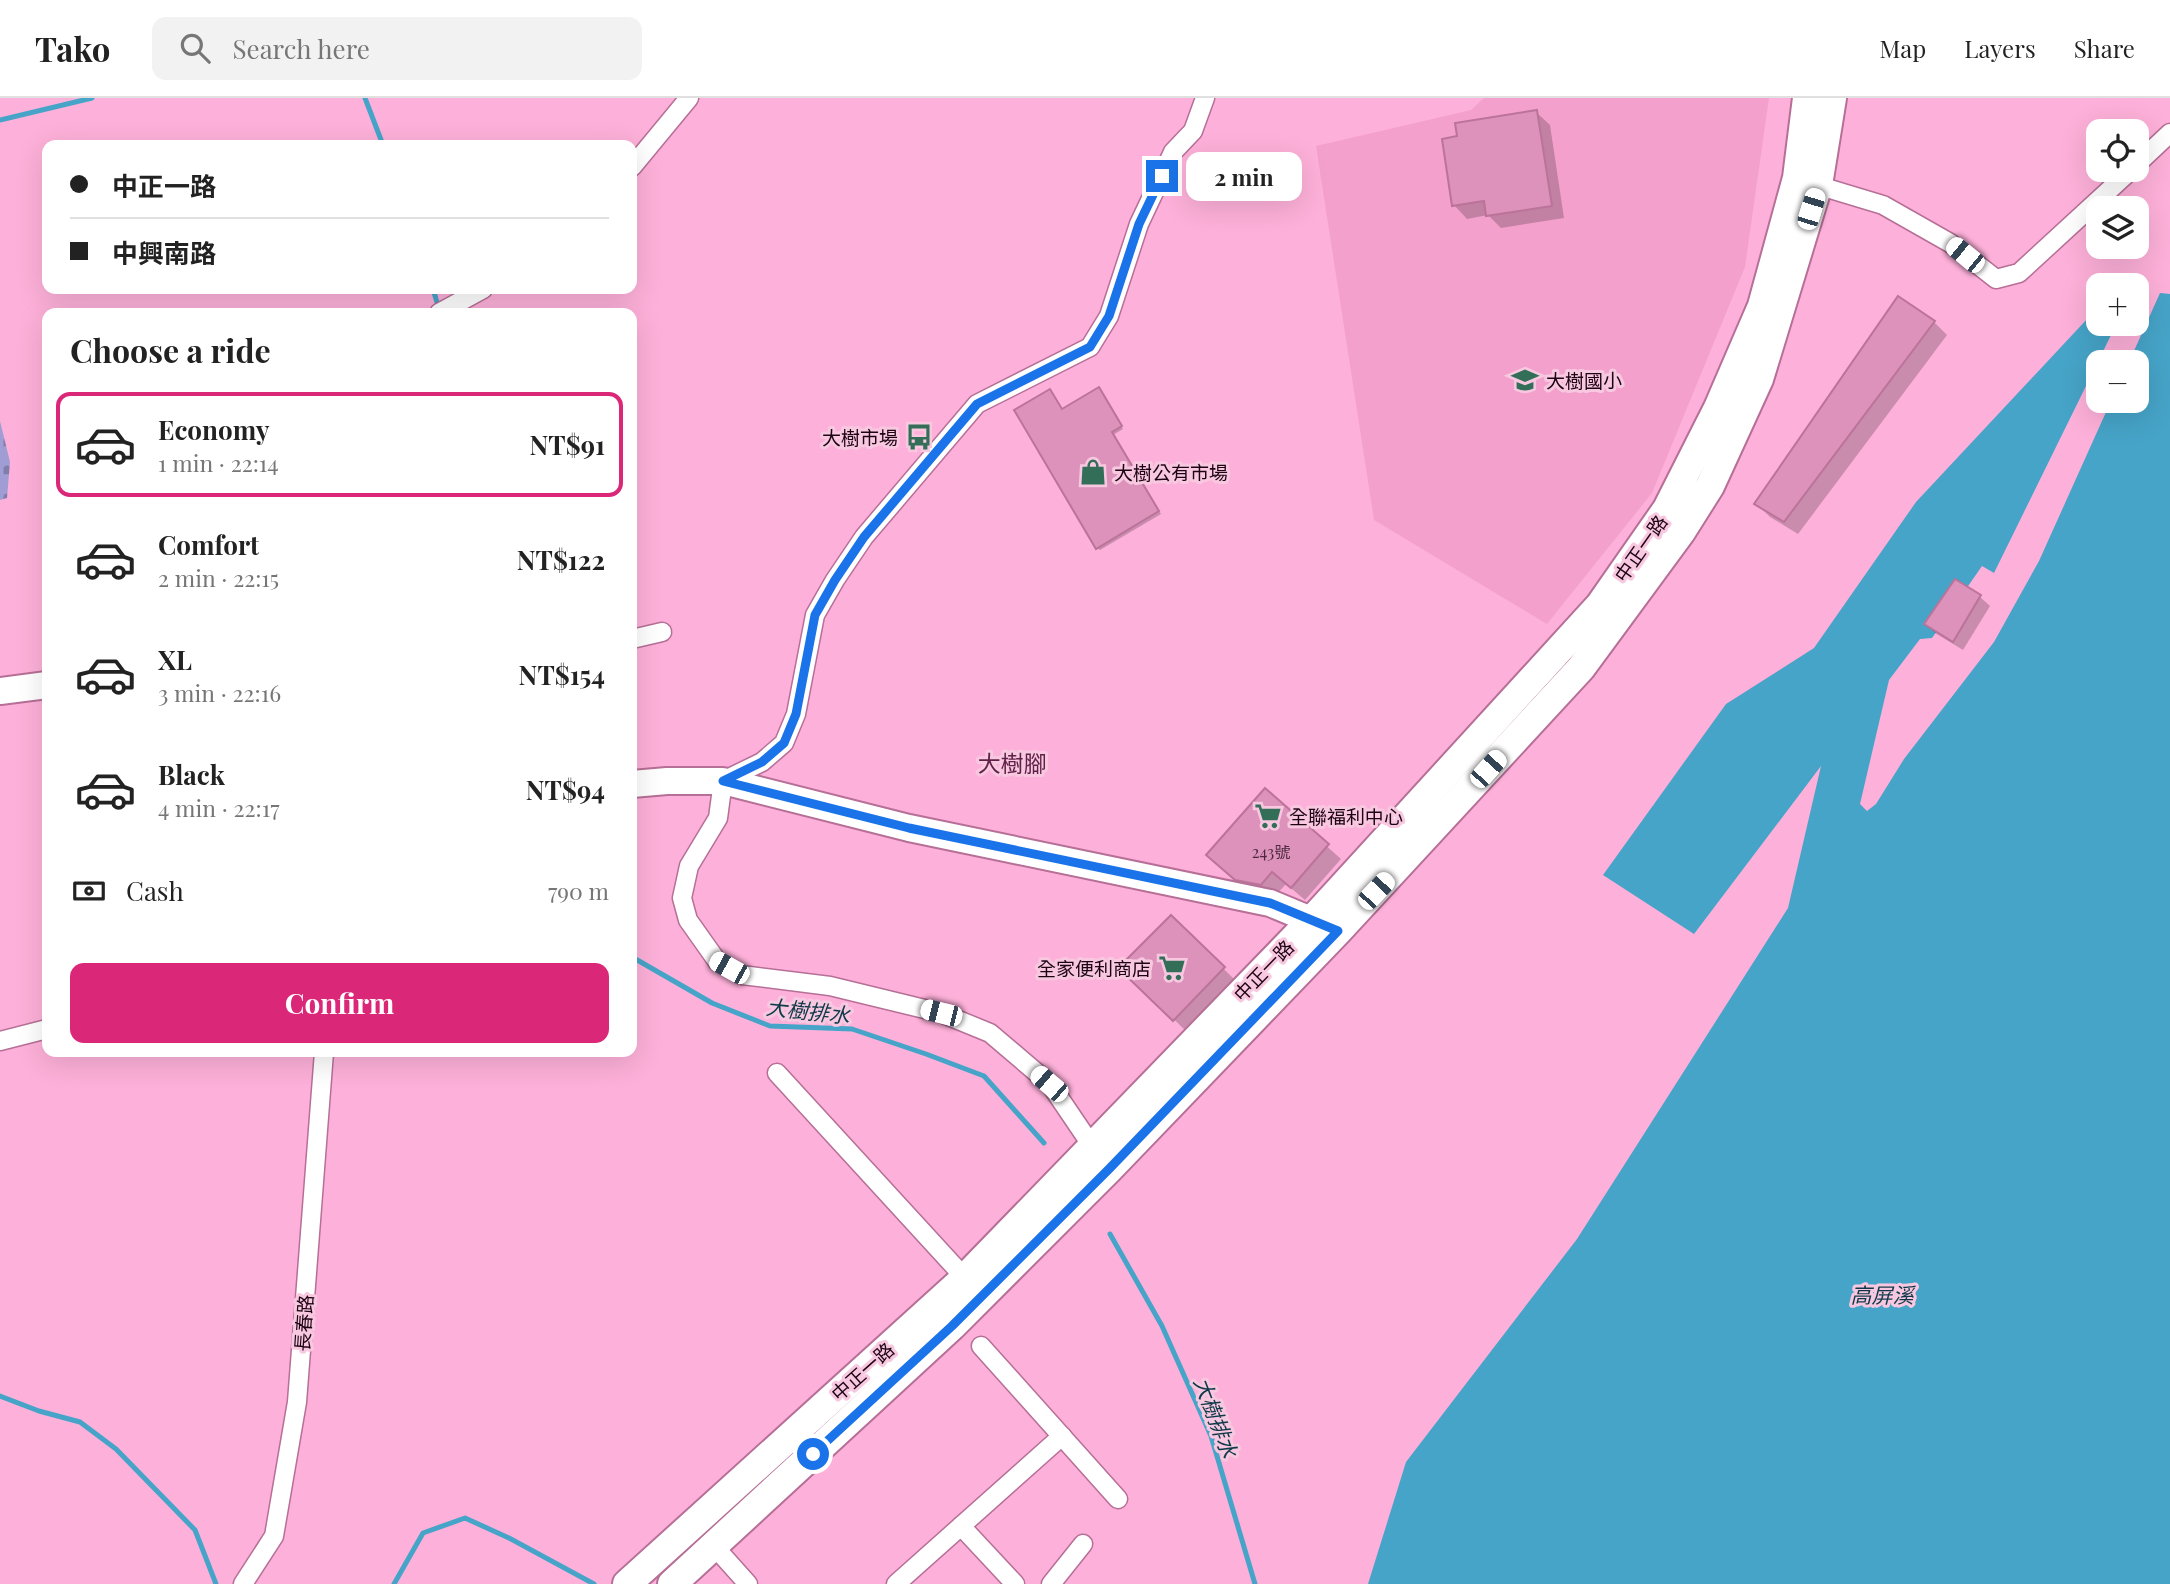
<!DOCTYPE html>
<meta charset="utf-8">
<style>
:root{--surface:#fff;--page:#f2f2f2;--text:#222;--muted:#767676;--line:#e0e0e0;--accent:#db2777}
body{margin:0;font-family:"Playfair Display","Noto Sans TC",serif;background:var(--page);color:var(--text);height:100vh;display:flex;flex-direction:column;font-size:26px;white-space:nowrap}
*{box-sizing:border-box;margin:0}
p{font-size:23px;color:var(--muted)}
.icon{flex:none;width:38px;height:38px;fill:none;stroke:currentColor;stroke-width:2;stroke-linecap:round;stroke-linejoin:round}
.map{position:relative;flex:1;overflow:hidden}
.sheet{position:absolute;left:42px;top:210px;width:595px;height:749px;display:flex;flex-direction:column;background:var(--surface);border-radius:14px;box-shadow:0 7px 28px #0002}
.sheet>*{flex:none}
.banner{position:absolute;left:42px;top:42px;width:595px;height:154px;border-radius:14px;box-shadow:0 7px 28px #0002;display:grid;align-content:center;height:154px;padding:0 28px;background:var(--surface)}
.fabs{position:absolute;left:2086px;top:21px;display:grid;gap:14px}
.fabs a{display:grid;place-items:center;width:63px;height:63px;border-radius:14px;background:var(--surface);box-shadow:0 7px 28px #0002;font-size:35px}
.end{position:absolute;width:32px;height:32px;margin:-16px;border:9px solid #1a73e8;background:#fff;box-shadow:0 0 0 4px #fff}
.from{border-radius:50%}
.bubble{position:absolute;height:49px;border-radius:14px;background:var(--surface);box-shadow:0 7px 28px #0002;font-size:23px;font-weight:700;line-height:49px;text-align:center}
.car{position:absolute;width:21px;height:42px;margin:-21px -10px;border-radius:9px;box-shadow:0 0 5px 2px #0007;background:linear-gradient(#fff 24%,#345 0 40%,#fff 0 76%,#345 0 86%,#fff 0)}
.banner b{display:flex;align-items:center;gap:24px;height:66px;font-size:26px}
.banner b+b{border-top:2px solid var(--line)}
.banner i{width:18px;height:18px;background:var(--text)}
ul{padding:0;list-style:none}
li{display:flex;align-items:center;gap:21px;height:105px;margin:0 14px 10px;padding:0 14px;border:4px solid transparent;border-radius:14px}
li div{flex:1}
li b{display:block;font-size:26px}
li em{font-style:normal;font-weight:700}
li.on{border-color:var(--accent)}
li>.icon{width:63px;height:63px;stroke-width:1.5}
h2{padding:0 28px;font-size:32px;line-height:84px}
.pay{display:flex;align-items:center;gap:18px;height:77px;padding:0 28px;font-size:26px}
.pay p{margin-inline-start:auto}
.cta{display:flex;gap:14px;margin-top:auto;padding:14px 28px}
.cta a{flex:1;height:80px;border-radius:14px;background:var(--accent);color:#fff;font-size:28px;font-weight:700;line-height:80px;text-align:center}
header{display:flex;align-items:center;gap:42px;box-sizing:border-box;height:98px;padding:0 35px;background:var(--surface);border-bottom:2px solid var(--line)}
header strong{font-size:33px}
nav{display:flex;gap:38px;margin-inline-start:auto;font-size:24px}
.search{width:490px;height:63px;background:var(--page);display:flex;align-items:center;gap:18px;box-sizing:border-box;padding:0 24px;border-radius:14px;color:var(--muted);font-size:26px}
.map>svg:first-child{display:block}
.built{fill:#f3a1cc}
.cemetery{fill:url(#cemetery-stones)}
.water{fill:#46a4c8}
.shadow{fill:#0003}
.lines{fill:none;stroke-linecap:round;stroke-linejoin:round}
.stream{stroke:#46a4c8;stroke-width:5}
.building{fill:#dc92ba;stroke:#bb739a;stroke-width:2}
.street-casing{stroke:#b66f96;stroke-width:21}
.secondary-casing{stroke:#b66f96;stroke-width:30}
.primary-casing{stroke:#b66f96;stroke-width:32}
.street{stroke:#fff;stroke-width:18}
.secondary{stroke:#fff;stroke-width:26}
.primary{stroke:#fff;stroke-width:28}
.route{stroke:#1a73e8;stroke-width:9}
.labels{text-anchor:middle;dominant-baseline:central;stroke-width:6;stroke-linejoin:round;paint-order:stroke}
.number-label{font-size:16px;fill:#4d283d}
.poi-label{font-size:19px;fill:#1d0413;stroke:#f8c8e0;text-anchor:start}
.street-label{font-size:19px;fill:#1d0413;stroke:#f8c8e0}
.water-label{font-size:21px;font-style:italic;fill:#0f3949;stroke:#f8c8e0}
.quarter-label{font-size:23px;fill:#602147;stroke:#f8c8e0}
</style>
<header>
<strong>Tako</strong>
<div class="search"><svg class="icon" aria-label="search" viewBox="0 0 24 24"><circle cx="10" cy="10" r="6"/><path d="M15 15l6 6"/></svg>Search here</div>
<nav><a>Map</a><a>Layers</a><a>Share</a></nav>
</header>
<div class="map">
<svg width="2170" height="1486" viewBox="0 0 2170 1486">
<defs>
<pattern id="cemetery-stones" width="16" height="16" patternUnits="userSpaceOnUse" patternTransform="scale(1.75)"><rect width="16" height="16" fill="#a09dd5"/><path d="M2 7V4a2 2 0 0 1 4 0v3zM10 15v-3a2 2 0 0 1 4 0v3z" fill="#827eac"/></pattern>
</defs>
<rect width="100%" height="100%" fill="#fdb0d9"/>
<polygon class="built" points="1484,0 1769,0 1745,169 1652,395 1547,526 1374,422 1316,48 1471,12"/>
<polygon class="cemetery" points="0,323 10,364 7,400 0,402"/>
<polygon class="water" points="2160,195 2170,196 2170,1486 1368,1486 1406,1364 1577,1141 1788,810 1821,668 1694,836 1603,777 1726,606 1814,550 1916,404 2089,219 2098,224 2098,226 2114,231 1994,475 1982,468 1932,540 1920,541 1889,582 1860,706 1867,713 1876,706 1904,661 1994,544 2039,463 2111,303 2137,303 2137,264 2129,264"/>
<g class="shadow">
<polygon points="1536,14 1550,27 1564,120 1501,130 1488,117 1467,121 1454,107"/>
<polygon points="1934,224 1947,237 1798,436 1770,419 1757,406"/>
<polygon points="1101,294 1123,331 1113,337 1161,416 1100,452 1097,450 1062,313"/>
<polygon points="1956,483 1980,499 1990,508 1963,552 1935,535 1926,526"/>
<polygon points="1265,693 1341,761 1305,802 1286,786 1274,799 1251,794 1222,770"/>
<polygon points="1171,819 1237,884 1187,934 1121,870"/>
</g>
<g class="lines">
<g class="stream">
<polyline points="365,0 383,47"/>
<polyline points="0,22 92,0"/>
<polyline points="433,191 439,211"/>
<polyline points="632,859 712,905 770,928 852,931 926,956 984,978 1044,1045"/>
<polyline points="1110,1136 1162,1228 1211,1338 1255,1486"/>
<polyline points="0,1298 39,1313 80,1324 116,1351 195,1432 216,1486"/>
<polyline points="394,1486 423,1435 465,1420 509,1440 594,1486"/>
</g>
</g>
<g class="building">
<polygon points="1537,12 1552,108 1486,118 1484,103 1452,108 1442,41 1457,38 1455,25"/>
<polygon points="1898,198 1935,223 1784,424 1754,406"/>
<polygon points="1099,289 1122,328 1112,334 1159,413 1096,451 1014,312 1050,291 1062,311"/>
<polygon points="1955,481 1981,497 1953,544 1924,526"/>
<polygon points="1265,690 1329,746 1291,790 1272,774 1261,787 1235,782 1206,757"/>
<polygon points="1171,817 1225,869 1173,923 1118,870"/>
</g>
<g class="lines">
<g class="street-casing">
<g id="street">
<polyline points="2137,66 2170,35"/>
<polyline points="632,69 689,0"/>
<polyline points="1810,85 1883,107 1950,145 1996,181 2019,175 2131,72"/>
<polyline points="439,215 483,191"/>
<polyline points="632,541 662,534"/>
<polyline points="0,943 47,931"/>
<polyline points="777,975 965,1180"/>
<polyline points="1096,1054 1050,986 990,935 941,915 830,888 742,877 717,863 688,822 682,800 689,768 718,720 723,683 762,664 784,645 796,616 815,517 835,482 864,439 977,306 1090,249 1109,218 1139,126 1173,54 1193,33 1205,0"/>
<polyline points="981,1248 1118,1401"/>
<polyline points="961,1428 1015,1486"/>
<polyline points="714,1448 748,1486"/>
<polyline points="243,1486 274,1438 297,1304 324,954"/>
<polyline points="896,1486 1062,1338"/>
<polyline points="1051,1486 1083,1446"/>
</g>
</g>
<g class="secondary-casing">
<g id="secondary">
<polyline points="0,593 47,587"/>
<polyline points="632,686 667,683 723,683 909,730 1270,805 1330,830"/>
</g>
</g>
<g class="primary-casing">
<g id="primary">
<polyline points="627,1486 965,1180 1312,822 1600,507 1667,411 1718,310 1762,208 1797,80 1807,0"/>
<polyline points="672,1486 952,1228 1109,1071 1338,833 1581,570 1681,434 1710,388 1759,281 1818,87 1832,0"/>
</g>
</g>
<use href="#street" class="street"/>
<use href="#secondary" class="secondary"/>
<use href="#primary" class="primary"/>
</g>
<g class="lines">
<polyline class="route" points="813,1356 952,1228 1109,1071 1338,833 1270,805 909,730 723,683 762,664 784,645 796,616 815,517 835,482 864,439 977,306 1090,249 1109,218 1139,126 1162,78"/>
</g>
<defs>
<g id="school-bare" transform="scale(2.1)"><path d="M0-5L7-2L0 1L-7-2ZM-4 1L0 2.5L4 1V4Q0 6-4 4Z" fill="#336e58" stroke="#f8c8e0" stroke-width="2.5" paint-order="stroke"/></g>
<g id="bus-bare" transform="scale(2.1)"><path d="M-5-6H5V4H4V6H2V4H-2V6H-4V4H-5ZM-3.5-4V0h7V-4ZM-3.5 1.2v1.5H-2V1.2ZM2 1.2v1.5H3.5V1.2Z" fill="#336e58" stroke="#f8c8e0" stroke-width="2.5" paint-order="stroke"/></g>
<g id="shop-bare" transform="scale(2.1)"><path d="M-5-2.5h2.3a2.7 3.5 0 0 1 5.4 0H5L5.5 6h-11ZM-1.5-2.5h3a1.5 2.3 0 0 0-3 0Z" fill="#336e58" stroke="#f8c8e0" stroke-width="2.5" paint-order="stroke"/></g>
<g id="supermarket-bare" transform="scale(2.1)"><path d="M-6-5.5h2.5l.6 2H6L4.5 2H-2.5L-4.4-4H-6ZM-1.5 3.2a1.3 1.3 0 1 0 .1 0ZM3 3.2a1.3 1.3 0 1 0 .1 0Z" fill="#336e58" stroke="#f8c8e0" stroke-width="2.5" paint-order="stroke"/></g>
</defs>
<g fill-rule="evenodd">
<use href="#school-bare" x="1525" y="282"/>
<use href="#bus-bare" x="919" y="339"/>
<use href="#shop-bare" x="1093" y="374"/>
<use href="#supermarket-bare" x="1268" y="718"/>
<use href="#supermarket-bare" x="1172" y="870"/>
</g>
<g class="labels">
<g class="number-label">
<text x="1271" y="753">243號</text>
</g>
<g class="poi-label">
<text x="1546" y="282">大樹國小</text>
<text x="898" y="339" text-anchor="end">大樹市場</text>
<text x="1114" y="374">大樹公有市場</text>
<text x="1289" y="718">全聯福利中心</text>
<text x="1151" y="870" text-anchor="end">全家便利商店</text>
</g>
<g class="street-label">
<text transform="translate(1640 450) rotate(-55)">中正一路</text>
<text transform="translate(1263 872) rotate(-46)">中正一路</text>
<text transform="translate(303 1225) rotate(-86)">長春路</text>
<text transform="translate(862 1273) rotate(-42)">中正一路</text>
</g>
<g class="water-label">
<text transform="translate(808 912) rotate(6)">大樹排水</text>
<text x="1882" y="1196">高屏溪</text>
<text transform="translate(1217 1319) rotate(69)">大樹排水</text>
</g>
<g class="quarter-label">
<text x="1012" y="664">大樹腳</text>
</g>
</g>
</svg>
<div class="fabs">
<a><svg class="icon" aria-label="locate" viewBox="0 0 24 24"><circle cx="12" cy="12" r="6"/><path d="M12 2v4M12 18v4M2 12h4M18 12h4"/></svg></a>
<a><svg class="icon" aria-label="layers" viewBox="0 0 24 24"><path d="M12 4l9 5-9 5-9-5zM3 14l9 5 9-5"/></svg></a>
<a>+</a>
<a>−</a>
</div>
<i class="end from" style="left:813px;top:1356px"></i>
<i class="end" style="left:1162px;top:78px"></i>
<div class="bubble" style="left:1186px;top:54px;width:116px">2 min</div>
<i class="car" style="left:1811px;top:111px;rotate:17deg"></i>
<i class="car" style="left:1965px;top:157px;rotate:309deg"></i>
<i class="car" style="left:1488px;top:671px;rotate:42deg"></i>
<i class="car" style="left:1376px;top:793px;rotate:43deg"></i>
<i class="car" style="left:729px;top:870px;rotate:299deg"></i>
<i class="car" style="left:941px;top:915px;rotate:284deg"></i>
<i class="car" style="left:1049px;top:986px;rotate:311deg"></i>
<div class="banner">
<b><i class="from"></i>中正一路</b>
<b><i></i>中興南路</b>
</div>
<section class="sheet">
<h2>Choose a ride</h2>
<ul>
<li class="on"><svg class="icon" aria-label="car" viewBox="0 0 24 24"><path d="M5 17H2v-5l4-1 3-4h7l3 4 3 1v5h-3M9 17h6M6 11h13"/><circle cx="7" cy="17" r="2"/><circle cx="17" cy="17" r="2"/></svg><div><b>Economy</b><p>1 min · 22:14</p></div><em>NT$91</em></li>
<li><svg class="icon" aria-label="car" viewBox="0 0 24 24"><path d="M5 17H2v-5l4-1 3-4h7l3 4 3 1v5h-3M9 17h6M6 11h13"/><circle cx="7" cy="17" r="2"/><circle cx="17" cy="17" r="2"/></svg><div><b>Comfort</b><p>2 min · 22:15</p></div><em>NT$122</em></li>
<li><svg class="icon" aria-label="car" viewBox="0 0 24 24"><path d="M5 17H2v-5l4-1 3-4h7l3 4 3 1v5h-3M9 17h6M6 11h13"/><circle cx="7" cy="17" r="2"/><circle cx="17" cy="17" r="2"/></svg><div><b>XL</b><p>3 min · 22:16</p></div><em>NT$154</em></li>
<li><svg class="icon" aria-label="car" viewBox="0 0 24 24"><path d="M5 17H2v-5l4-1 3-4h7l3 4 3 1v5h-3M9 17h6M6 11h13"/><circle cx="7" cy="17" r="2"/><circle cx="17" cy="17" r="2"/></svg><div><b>Black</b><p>4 min · 22:17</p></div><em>NT$94</em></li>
</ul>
<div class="pay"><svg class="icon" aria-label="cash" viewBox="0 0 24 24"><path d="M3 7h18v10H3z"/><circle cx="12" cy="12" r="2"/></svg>Cash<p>790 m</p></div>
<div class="cta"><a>Confirm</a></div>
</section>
</div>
